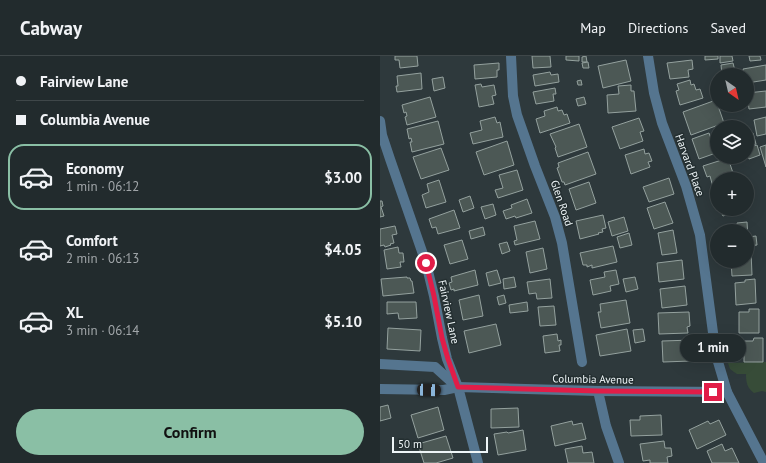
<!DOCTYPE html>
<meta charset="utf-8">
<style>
:root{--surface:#222b2d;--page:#2a3335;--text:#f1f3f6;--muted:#a2a7aa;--line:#3f4749;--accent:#8abfa5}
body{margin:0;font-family:"PT Sans",sans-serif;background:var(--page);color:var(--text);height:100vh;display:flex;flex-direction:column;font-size:15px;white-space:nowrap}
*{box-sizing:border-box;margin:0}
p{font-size:13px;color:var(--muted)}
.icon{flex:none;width:22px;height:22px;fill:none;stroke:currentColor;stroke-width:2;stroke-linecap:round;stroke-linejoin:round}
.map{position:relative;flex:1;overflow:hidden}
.drawer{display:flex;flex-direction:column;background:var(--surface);width:380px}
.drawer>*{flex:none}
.banner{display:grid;align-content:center;height:88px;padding:0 16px;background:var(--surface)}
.needle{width:26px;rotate:146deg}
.buttons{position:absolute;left:330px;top:12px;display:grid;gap:8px}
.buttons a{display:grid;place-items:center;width:44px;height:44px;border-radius:50%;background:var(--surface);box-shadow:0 4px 16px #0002,0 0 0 1px var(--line);font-size:20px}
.scale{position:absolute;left:12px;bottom:10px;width:96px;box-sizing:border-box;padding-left:4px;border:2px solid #eef5f7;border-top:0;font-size:11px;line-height:14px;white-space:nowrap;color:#eef5f7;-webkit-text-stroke:3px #242f31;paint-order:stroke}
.end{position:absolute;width:18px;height:18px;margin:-9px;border:5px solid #e11d48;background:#fff;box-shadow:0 0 0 2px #fff}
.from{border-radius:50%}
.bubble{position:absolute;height:28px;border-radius:14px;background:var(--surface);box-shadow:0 4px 16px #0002,0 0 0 1px var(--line);font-size:13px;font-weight:700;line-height:28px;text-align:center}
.car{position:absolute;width:12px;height:24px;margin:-12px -6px;border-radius:5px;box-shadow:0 0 3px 1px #0007;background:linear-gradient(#222 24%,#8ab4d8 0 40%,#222 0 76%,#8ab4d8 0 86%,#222 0)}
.banner b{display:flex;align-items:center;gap:14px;height:38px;font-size:15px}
.banner b+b{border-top:1px solid var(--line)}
.banner i{width:10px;height:10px;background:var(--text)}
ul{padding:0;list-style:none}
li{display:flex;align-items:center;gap:12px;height:66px;margin:0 8px 6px;padding:0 8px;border:2px solid transparent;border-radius:16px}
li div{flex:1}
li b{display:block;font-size:15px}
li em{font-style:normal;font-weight:700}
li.active{border-color:var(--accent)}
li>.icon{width:36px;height:36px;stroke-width:1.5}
.primary-button{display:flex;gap:8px;margin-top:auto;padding:8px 16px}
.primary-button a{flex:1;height:46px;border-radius:24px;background:var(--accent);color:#111;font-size:16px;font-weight:700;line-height:46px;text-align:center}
header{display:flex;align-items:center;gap:24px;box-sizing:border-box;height:56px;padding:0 20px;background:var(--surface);border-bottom:1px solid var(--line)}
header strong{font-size:19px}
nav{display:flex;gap:22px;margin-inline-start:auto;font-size:14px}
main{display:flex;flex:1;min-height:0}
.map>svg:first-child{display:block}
.green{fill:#374c38}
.building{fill:#4c5855;stroke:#94a19e}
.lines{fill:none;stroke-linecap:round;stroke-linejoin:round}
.minor{stroke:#55758f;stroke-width:10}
.route{stroke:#e11d48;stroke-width:5}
.labels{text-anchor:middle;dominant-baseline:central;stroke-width:3;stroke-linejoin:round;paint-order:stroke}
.street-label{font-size:11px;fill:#eef5f7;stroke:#242f31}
</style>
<header>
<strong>Cabway</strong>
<nav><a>Map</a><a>Directions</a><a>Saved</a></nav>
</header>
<main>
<section class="drawer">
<div class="banner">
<b><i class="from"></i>Fairview Lane</b>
<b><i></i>Columbia Avenue</b>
</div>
<ul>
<li class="active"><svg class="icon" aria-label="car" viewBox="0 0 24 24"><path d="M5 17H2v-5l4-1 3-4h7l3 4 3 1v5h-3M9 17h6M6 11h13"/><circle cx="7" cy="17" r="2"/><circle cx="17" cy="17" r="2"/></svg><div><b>Economy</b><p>1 min · 06:12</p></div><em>$3.00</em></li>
<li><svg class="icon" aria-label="car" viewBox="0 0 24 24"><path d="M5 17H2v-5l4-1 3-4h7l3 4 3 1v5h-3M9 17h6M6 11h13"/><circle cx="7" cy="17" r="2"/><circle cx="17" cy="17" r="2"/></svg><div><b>Comfort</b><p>2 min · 06:13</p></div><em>$4.05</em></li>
<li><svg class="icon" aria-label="car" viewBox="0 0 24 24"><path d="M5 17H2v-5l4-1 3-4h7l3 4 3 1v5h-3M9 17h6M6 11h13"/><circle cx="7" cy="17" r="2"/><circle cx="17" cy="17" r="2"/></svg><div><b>XL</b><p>3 min · 06:14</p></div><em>$5.10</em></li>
</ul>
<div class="primary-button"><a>Confirm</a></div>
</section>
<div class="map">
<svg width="386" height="407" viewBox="0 0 386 407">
<rect width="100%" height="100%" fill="#2e393c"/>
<path class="green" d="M 386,306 L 386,336 L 382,335 L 374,337 C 367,332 366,326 366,318 L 357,318 L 354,316 L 350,313 L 348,307 Z"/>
<g class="building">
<polygon points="15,0 37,0 38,10 20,12 19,4 15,4"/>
<polygon points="152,0 170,0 171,11 153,12"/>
<polygon points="186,0 199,0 199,5 186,4"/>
<polygon points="206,0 207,6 202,6 202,1"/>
<polygon points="325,0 338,0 338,3 325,4"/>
<polygon points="340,0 352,0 353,5 340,7"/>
<polygon points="369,0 380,0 381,4 370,5"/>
<polygon points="246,4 251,25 223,32 218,10"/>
<polygon points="312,4 313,13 308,14 309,21 290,23 287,7"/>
<polygon points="208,6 209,12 203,12 202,7"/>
<polygon points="119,7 119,14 117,14 117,21 95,23 94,9"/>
<polygon points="353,7 356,19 342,19 341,9"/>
<polygon points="386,9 386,24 367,27 367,19 364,19 363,13"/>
<polygon points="170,16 171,19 178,18 179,26 155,30 153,19"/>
<polygon points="41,17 42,33 17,36 16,30 18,30 17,20"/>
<polygon points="63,21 65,32 54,35 52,23"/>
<polygon points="201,24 202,29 198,29 197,25"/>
<polygon points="310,24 311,29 314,28 316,34 320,33 323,42 300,49 296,35 299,34 297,28"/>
<polygon points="101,28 102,31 114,29 116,39 112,40 114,48 99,51 95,29"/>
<polygon points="251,29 251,35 254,35 256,55 228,57 227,39 239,38 238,30"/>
<polygon points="175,32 176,38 173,38 174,45 156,48 153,36"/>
<polygon points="386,35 386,51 369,53 367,37"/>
<polygon points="50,41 56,61 27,69 25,61 27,60 26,56 24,57 22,49"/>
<polygon points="204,41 206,48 198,50 196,43"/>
<polygon points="336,44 344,67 311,79 303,56"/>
<polygon points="177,51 178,55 182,54 184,59 187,58 190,67 160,77 156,63 165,60 164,55"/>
<polygon points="115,61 117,67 120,66 123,81 93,88 90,77 102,74 100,65"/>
<polygon points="386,61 386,78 377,80 374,64"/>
<polygon points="259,62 264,75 260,76 263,85 240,93 232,71"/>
<polygon points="58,65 64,88 32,96 30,86 32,86 31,82 29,83 27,73"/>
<polygon points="199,68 207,91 178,101 175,92 176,91 170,78"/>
<polygon points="329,77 336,97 319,103 312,83"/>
<polygon points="373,77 376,88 367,91 367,78"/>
<polygon points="127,85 134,109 104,119 96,96"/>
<polygon points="377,89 380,99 369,103 367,96 367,92"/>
<polygon points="386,89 386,111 380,91"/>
<polygon points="61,92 69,114 41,123 33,101"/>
<polygon points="264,93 265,98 269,97 272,105 268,106 270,111 251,118 245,99"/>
<polygon points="208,96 216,118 185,129 184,126 182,126 177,112 179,111 178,107"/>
<polygon points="348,102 355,123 337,123 337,130 333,131 330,120 327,121 323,110"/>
<polygon points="137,114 143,134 118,142 115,134 123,132 119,119"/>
<polygon points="289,122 294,138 269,146 263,131"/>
<polygon points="59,124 66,146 46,152 42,139 49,136 47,128"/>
<polygon points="209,126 216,147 196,154 189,133"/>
<polygon points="90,140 94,152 83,156 79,144"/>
<polygon points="147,143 152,157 136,162 135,160 126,163 123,155 132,152 131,149"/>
<polygon points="0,145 2,145 3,150 1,151 4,160 0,161"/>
<polygon points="285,146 293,167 274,173 267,152"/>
<polygon points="113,148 116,159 105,163 101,151"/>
<polygon points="340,153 361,153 343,160"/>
<polygon points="74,154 80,172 58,178 56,171 52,172 49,163"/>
<polygon points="223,159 226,172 222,173 223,176 218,177 219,178 200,183 196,165"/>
<polygon points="244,161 248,175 232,180 228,166"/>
<polygon points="155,165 160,183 135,189 134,185 137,184 134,170"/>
<polygon points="367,166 368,181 376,180 377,189 367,190 367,175 348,175 348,169 357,169 357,167"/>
<polygon points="15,170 17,178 12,179 14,187 10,188 11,189 5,191 4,189 0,190 0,173"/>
<polygon points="103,171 105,179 91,183 89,175"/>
<polygon points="293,174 297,197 282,199 278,177"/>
<polygon points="249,177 252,189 240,192 237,181"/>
<polygon points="82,184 88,203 70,208 64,189"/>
<polygon points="127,186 130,195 122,198 119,188"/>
<polygon points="233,190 237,206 212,212 212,209 207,211 207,209 203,209 200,197"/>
<polygon points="18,191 19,197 23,197 24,206 20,206 21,211 7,213 4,194"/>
<polygon points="163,192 167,213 150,217 146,196"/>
<polygon points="367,195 371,195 372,219 352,220 351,205 367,205"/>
<polygon points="302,204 304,223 279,226 277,207"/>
<polygon points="95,214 98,229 74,235 74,233 71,234 69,227 72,226 71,221"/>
<polygon points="117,214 121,227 109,230 106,217"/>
<polygon points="236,214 239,228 230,230 231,235 213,239 210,224 225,221 224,216"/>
<polygon points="27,221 27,222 30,222 31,225 32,225 34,237 3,240 1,223"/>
<polygon points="134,221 136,231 124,233 123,223"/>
<polygon points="255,221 258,233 246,236 243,223"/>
<polygon points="170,223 172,242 157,243 156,237 149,238 147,226"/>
<polygon points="375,223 376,247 356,249 355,227 365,226 365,224"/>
<polygon points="305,230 307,249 282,252 280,233"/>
<polygon points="99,239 103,260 83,264 79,244"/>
<polygon points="124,239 126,247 119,249 117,241"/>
<polygon points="246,244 250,267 221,272 218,256 221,256 220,248"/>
<polygon points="7,246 36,246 37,262 19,263 18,257 7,258"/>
<polygon points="147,246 148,255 130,257 129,249"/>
<polygon points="174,250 176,269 160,270 158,251"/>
<polygon points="369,253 379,253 379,277 359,277 359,256 369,256"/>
<polygon points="309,256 310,270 307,271 308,277 279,278 278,257"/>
<polygon points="116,268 121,289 89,297 84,275"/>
<polygon points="8,272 41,274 40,295 7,293"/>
<polygon points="247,273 251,295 220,300 216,279"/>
<polygon points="263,273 265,285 255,287 253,274"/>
<polygon points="177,278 178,285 181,284 181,289 179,289 180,295 165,297 163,280"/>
<polygon points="374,282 383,282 383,306 364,306 364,285 373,285"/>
<polygon points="313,284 314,298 311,298 311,305 283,306 282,285"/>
<polygon points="8,349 11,362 0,365 0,351"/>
<polygon points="58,351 64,374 38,382 31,359"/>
<polygon points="138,352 139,371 111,372 111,353"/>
<polygon points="281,359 282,379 251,380 250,364 260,364 260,360"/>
<polygon points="339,364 346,379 317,393 309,374 328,365 330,368"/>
<polygon points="192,365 193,369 202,367 206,383 175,390 171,370"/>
<polygon points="143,374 146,394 118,399 114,378 127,376 128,377"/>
<polygon points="66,380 73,402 56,407 44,407 38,388"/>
<polygon points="284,385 285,392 291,392 292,400 287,401 288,407 270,407 270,404 263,405 260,388"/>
<polygon points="342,388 345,395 352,392 359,407 332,407 327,395"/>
<polygon points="202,390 203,397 212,396 214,407 188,407 185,393"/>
</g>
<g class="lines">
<g class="minor">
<polyline points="131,0 133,40 137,59 155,110 175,161 182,187 202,306"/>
<polyline points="268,0 274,37 282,67 306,130 320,179 336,299 347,336 384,407"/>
<polyline points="0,65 2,79 10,103 46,207 54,240 62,282 67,303 78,331 98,407"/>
<polyline points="0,308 55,311 76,330"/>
<polyline points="0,333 64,334 78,331 218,335 347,336"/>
<polyline points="218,335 226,370 239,407"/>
</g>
</g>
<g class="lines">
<polyline class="route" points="46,207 54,240 62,282 68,303 78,331 218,335 333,336"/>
</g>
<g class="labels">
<g class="street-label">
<text transform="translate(310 109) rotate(70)">Harvard Place</text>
<text transform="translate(182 147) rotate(71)">Glen Road</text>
<text transform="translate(69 256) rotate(78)">Fairview Lane</text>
<text transform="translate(213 323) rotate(1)">Columbia Avenue</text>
</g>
</g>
</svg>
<div class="buttons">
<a><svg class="needle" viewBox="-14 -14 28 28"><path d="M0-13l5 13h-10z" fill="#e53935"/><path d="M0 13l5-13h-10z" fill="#a2a7aa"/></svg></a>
<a><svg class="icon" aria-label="layers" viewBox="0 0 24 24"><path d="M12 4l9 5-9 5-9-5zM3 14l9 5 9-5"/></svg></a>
<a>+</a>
<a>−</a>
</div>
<div class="scale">50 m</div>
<i class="end from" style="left:46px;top:207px"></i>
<i class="end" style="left:333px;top:336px"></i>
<div class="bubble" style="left:300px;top:278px;width:66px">1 min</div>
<i class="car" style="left:49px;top:334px;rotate:92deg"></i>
</div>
</main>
